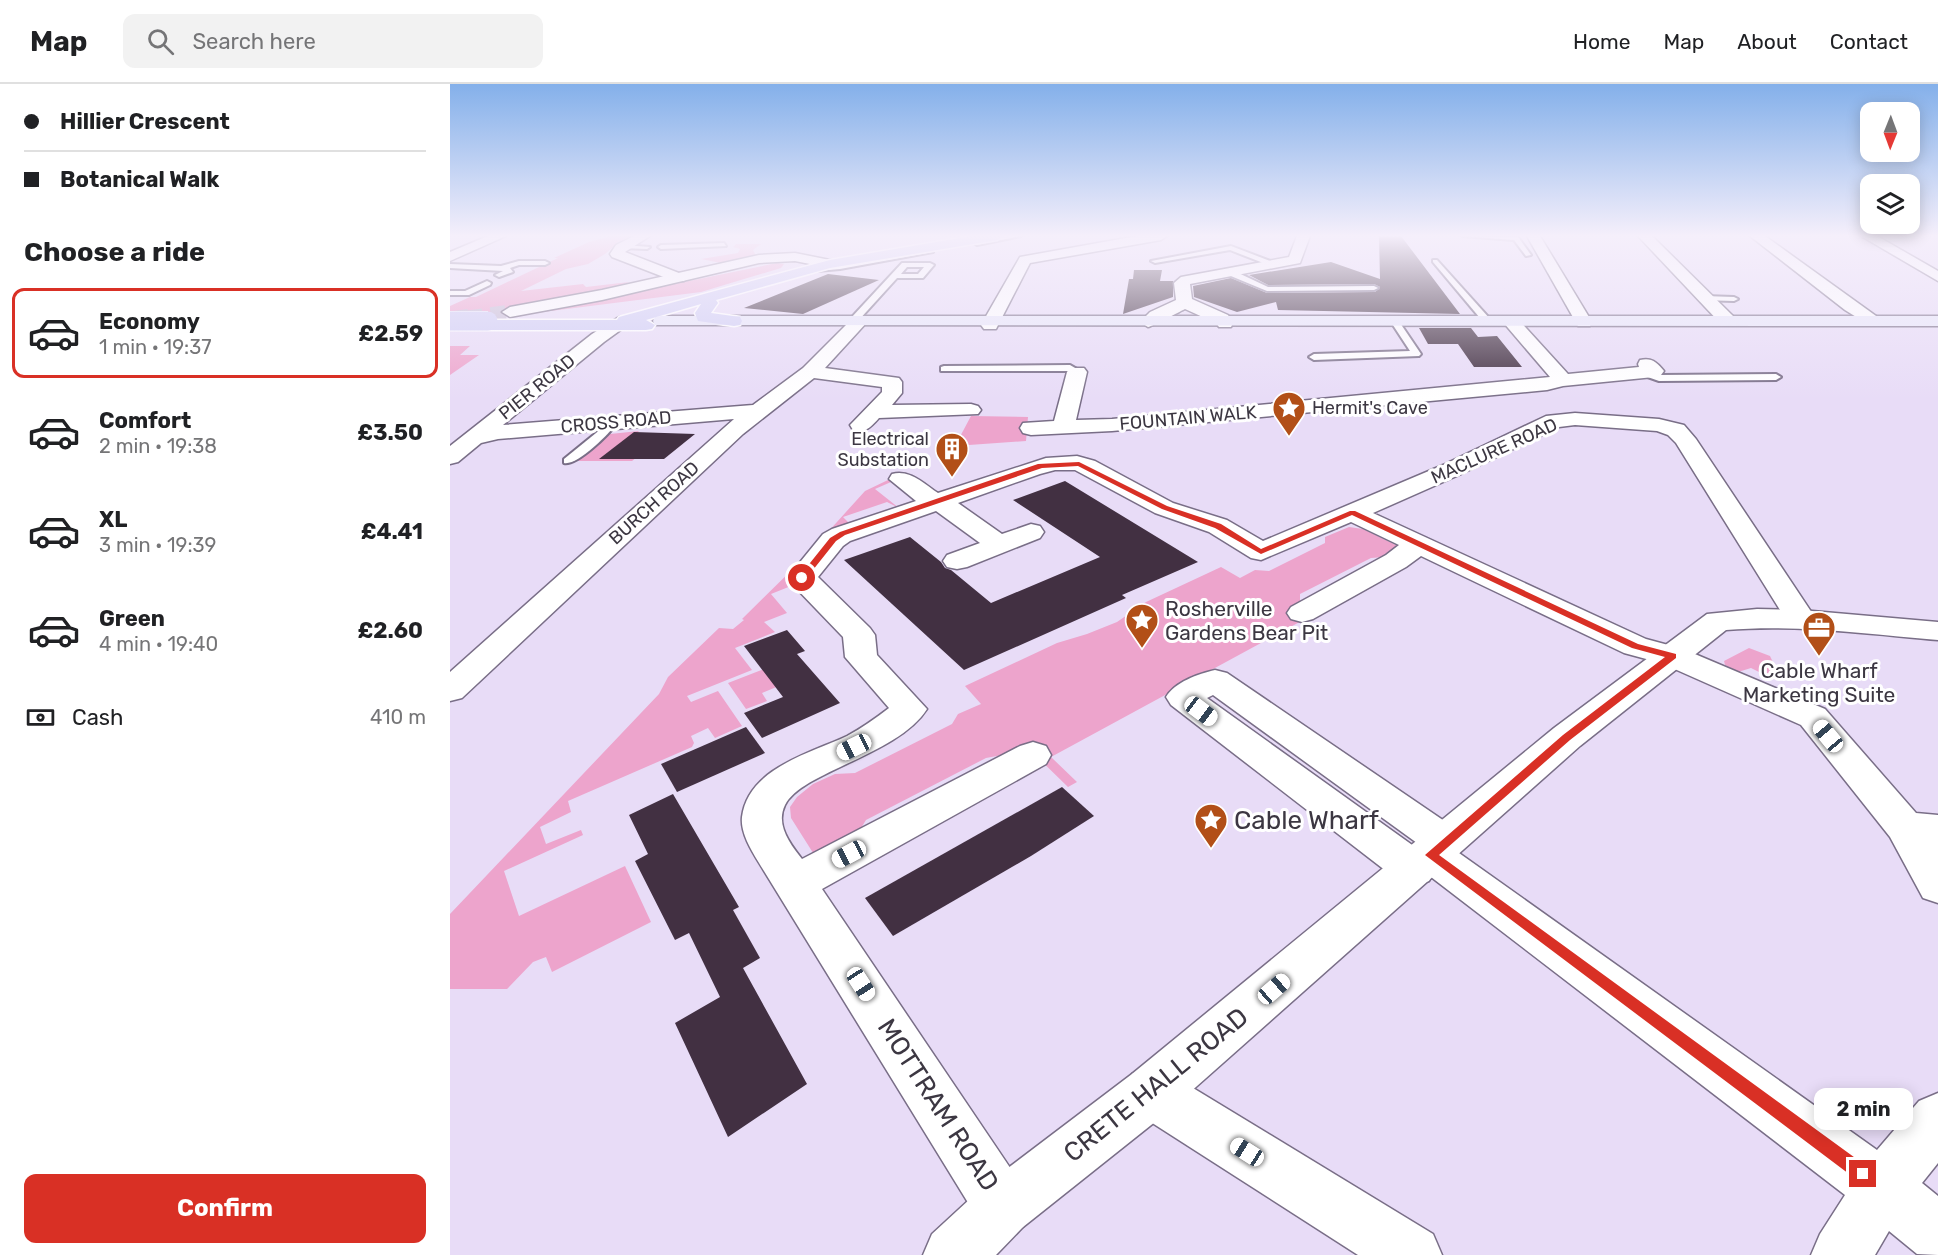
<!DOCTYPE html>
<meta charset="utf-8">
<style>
:root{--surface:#fff;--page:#f2f2f2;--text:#202124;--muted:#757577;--line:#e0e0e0;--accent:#d93025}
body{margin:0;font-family:Rubik,sans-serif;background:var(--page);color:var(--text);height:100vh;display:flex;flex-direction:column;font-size:22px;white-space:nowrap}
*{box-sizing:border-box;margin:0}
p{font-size:20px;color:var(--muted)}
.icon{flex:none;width:33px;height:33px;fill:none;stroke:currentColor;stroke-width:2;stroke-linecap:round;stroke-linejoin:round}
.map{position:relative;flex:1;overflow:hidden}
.sheet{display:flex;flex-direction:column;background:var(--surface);width:450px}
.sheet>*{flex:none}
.guide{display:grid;align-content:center;height:132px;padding:0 24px;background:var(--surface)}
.needle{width:39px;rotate:181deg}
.fabs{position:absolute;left:1410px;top:18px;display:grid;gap:12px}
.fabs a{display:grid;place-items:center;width:60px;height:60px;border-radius:12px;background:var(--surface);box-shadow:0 3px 15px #0003;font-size:30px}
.end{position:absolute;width:27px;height:27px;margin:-14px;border:8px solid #d93025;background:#fff;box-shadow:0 0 0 3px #fff}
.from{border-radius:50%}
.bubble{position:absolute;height:42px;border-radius:12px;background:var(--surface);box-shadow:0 3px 15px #0003;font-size:20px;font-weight:700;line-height:42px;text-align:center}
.car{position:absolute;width:18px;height:36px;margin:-18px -9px;border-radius:8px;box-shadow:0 0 4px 2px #0007;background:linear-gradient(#fff 24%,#345 0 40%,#fff 0 76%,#345 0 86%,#fff 0)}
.guide b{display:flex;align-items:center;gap:21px;height:57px;font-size:22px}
.guide b+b{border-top:2px solid var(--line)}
.guide i{width:15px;height:15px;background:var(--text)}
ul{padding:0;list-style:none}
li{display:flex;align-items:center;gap:18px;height:90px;margin:0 12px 9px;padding:0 12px;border:3px solid transparent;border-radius:12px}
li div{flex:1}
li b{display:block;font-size:22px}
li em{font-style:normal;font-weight:700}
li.active{border-color:var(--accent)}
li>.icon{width:54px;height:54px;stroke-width:1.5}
h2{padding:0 24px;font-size:27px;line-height:72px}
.pay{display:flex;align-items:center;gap:15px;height:66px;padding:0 24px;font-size:22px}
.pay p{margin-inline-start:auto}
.cta{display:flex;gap:12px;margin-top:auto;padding:12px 24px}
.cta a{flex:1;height:69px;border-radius:12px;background:var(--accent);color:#fff;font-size:24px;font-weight:700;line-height:69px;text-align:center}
header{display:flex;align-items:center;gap:36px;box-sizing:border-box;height:84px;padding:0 30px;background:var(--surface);border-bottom:2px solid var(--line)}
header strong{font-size:28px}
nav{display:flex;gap:33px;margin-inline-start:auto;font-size:21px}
.search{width:420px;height:54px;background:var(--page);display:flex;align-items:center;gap:15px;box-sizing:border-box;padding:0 21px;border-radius:12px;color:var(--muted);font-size:22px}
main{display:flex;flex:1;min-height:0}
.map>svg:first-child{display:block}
.green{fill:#eda4cc}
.building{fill:#423042}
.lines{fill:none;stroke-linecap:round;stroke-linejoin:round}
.tertiary-tunnel-far1{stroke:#c6bbd3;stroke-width:15;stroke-dasharray:15 8;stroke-linecap:butt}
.tertiary-tunnel{stroke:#c6bbd3;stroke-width:19;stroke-dasharray:19 10;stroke-linecap:butt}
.service-casing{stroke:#796e87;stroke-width:4}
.minor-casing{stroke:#796e87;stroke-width:3}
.tertiary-casing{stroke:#796e87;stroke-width:3}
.secondary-casing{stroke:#796e87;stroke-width:3}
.primary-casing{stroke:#fff;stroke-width:3}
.service{fill:#fff;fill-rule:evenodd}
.minor{fill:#fff;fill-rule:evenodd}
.tertiary{fill:#fff;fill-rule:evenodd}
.secondary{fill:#e8e7fa;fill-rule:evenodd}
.primary{fill:#d0cef5;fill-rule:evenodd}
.primary-bridge-casing{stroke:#fff;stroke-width:20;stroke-linecap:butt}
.primary-bridge{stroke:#d0cef5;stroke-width:19}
.route{fill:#d93025}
.labels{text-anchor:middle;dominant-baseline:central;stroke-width:6;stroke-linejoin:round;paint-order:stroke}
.far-street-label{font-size:18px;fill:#3c3742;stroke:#fff}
.far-poi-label{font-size:18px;fill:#3c3742;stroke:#fff;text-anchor:start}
.poi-label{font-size:21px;fill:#3c3742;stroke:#fff;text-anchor:start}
.near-poi-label{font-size:26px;fill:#3c3742;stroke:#fff;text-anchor:start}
.near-street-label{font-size:26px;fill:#3c3742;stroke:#fff}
</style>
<header>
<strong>Map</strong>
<div class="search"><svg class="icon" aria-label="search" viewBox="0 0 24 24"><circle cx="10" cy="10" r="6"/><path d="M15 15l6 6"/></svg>Search here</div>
<nav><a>Home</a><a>Map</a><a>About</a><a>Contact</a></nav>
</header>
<main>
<section class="sheet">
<div class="guide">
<b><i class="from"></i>Hillier Crescent</b>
<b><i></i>Botanical Walk</b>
</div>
<h2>Choose a ride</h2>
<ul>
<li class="active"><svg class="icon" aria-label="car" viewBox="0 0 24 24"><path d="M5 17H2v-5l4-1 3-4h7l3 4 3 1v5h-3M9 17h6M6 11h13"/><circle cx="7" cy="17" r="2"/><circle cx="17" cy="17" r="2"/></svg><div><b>Economy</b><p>1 min · 19:37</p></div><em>£2.59</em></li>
<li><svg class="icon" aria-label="car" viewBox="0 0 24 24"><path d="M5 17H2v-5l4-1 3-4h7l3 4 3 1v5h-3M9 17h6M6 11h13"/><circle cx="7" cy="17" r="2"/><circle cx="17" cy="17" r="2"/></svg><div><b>Comfort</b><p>2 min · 19:38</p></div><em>£3.50</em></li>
<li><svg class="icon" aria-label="car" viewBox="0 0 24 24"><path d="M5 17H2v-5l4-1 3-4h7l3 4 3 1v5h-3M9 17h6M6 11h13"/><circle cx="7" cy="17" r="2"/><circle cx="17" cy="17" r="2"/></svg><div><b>XL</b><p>3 min · 19:39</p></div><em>£4.41</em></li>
<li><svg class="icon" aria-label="car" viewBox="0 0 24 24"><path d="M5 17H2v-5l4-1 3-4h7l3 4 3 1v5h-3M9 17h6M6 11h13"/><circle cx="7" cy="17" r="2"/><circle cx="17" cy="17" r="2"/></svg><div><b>Green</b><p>4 min · 19:40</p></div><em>£2.60</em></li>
</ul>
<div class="pay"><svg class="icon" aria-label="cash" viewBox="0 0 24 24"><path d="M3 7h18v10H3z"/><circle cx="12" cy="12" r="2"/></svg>Cash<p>410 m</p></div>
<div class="cta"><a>Confirm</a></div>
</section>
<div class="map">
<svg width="1488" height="1171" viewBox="0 0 1488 1171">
<rect width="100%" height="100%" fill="#e8dcf7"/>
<g class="green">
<path d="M 161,152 L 182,152 L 170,157 L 155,170 L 138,180 L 116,185 L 71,207 L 133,200 L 136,203 L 179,198 C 161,207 141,210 121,215 C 81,224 41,232 0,233 L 0,222 L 20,213 L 26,213 L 108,174 L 104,174 L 139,158 Z"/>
<polygon points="286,160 311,160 303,166 306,172 271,179 251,175 288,169 290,165 283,163"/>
<polygon points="327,179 334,180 331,184 251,208 77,230"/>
<polygon points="0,262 20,262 10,271 29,271 0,291"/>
<polygon points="521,332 578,333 576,357 505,362"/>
<polygon points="189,347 187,349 207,357 182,377 123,377 160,350"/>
<polygon points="438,396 441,398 425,405 449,424 437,418 393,433 400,440 379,447 338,496 341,502 321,510 337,529 314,538 325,548 285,564 302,586 237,612 241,618 268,607 292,642 265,654 258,644 241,652 244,659 242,663 118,717 121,728 90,743 96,760 131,746 133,751 54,787 69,832 175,782 201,838 102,888 96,873 83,878 57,905 0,905 0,830 209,610 218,593 269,544 283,545 294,536 292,535 358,470 415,407"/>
<polygon points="899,443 913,445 952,464 934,473 921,474 850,510 850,517 840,523 857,534 601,673 627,698 618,703 577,663 558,670 536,674 416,736 408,749 365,772 341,734 340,723 347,713 363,700 385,690 405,689 502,640 508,630 531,620 515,602 607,559 637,550 667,538 696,518 771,483 790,494 805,486 819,487 875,459 875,453"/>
<polygon points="1299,564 1320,572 1331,595 1323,595 1301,584 1288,588 1275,581 1274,577"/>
<polygon points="322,582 336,599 312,609 317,617 296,625 278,599"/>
</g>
<g class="building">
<polygon points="929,152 951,152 1010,230 828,226 826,218 787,228 744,213 743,202 781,194 817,209 925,208 930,203 924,200 818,201 799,191 881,178 930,195"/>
<polygon points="684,186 712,186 710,197 723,197 723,213 673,230 679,195 683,195"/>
<polygon points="378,190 429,196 353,230 294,224"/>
<polygon points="969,244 1021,244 1028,253 1047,252 1072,283 1024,283 1008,260 978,260"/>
<polygon points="184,348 245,350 214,375 149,375"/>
<polygon points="615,397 748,478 672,511 676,514 514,586 394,476 460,453 491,478 495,484 501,486 541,519 650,473 563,416"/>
<polygon points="337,546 355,567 347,570 390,619 312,654 294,629 333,613 294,562"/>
<polygon points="296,643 315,669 227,708 211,680"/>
<polygon points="612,703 644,732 581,772 443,852 415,814"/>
<polygon points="223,710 289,823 283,826 310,874 293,884 357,1000 278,1053 225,939 270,913 239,849 225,856 185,777 198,770 179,731"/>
</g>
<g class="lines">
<polyline class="tertiary-tunnel-far1" points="18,234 60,228"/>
<polyline class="tertiary-tunnel" points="0,237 28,233"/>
<g class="service-casing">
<g id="service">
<polygon points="555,152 571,152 527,161 524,159"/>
<polygon points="1012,152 1068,153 1081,171 1076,172 1064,156"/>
<polygon points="274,159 276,162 211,165 208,163 211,161"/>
<polygon points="174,161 200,163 197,165 172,164"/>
<polygon points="781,162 828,180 821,182 780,166 705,179 701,177"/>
<polygon points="481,165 483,168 390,185 355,188 351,186"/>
<polygon points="983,176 987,176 1041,236 1041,240 1035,240 983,178"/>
<polygon points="69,177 95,177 99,179 95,181 69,181 60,184 63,188 49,193 45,191 53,187 0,184 0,180 51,182"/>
<path d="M 452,179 L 480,179 L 484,181 L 473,194 L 447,194 L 407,238 L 401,238 L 401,234 ZM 457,183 L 474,183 L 468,190 L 451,190 Z"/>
<polygon points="776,186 782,186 818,203 924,202 928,204 924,206 817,207 776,190"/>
<polygon points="37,197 41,199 40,201 19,211 0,211 0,207 15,207"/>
<polygon points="1254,212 1284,213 1288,215 1284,217 1251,216 1250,214"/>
<polygon points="945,235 948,236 971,270 969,272 864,276 859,273 864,270 960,267 941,238"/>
<polygon points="494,282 620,281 632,288 627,291 618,287 491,287 491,283"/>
<polygon points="1195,286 1210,291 1326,290 1331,293 1326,296 1209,297 1192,291 1192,287"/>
<path d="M 162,336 L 167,339 C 159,350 127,382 114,379 L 114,375 Z"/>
</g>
</g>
<g class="minor-casing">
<g id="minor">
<polygon points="38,152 56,152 0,177 0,168"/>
<polygon points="184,152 200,152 175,168 234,191 236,194 234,197 224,197 162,173 160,170 166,161"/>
<polygon points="687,152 717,152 711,156 580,179 546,245 534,245 531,241 570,173"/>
<path d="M 847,152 L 860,152 L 850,179 L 740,200 L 742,215 L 778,231 L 783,239 L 781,243 L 769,243 L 766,239 L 735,225 C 729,228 703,242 698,243 L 690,238 L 700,228 L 726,216 L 724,199 L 731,193 L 839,173 Z"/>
<polygon points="1077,152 1090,152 1142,238 1140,242 1128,242"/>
<polygon points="1188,152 1202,152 1284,233 1286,237 1284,241 1272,241"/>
<polygon points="1300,152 1315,152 1433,237 1431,241 1419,241 1395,226"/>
<polygon points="1411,152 1427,152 1488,187 1488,197"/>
<path d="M 411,231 L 419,236 L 375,284 L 449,294 L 452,298 L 452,309 L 442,321 L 521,320 L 528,322 L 531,326 L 528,330 L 429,334 C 421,343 416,349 403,346 L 400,341 L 432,308 L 432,303 L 364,294 L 293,350 L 12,614 L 0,617 L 0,588 L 284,335 L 48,355 L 31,359 L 8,378 L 0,380 L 0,362 L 142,250 L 169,233 L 181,233 L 183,237 L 154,258 L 53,341 L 303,321 L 353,284 L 405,232 Z"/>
<path d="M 1061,233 L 1067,234 L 1118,290 L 1189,283 L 1188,280 L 1190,276 C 1201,273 1207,278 1214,287 L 1211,291 L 1204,293 L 1113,302 L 1097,306 L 662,347 L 581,351 L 573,349 L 570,344 L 573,339 L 604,337 L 617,288 L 620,284 L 634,284 L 637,288 L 626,336 L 662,335 L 1100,293 L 1053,238 Z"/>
<path d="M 1125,329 L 1209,335 L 1234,341 L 1246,355 L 1366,535 L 1362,542 L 1351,544 L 1340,542 L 1226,359 L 1218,351 L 1207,347 L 1125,341 L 1109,343 L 1009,391 L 923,429 L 1196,555 L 1233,565 L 1375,625 L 1466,729 L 1488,731 L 1488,819 L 1473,814 L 1440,753 L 1351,641 L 1211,579 L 1174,569 L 971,472 L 956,483 L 863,535 L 852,538 L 841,535 L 837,529 L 841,523 L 936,471 L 949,461 L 901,438 L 811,476 L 801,474 L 759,448 L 705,429 L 625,386 L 605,386 L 590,390 L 508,419 L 552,450 L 581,440 L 590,442 L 594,448 L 590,454 L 517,483 L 507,485 L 497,483 L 493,477 L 497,471 L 530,459 L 486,427 L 400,457 L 393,462 L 368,493 L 420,544 L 425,551 L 427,571 L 477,625 C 448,671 351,688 335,721 C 325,741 341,761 352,775 L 570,662 L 583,658 L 596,662 L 601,671 L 596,680 L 372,805 L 573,1103 L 582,1123 L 573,1143 L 553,1152 L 533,1143 L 314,787 C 305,772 290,751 292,733 C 298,684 361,669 397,652 C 412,644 426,634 439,624 L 395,573 L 393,553 L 342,500 L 338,494 L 342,488 L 373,450 L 382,445 L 466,417 L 439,395 L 442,390 C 460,385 474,400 488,409 L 596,374 L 627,372 L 645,377 L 723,419 L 777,436 L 813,457 L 993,381 L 1096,332 Z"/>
<path d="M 765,586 L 777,589 L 1009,747 L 1016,758 L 1009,769 L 1427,1066 L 1469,1017 L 1488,1009 L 1488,1079 L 1472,1099 L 1488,1112 L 1488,1171 L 1467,1170 L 1439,1147 L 1425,1171 L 1361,1171 L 1370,1150 L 1395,1111 L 981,793 L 979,797 L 964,802 L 949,797 L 721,621 L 716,613 C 725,598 748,590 765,586 ZM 763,611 L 967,759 L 965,763 L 757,614 Z"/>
<polygon points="701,982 720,990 983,1150 992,1171 908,1171 682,1026 675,1008 682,990"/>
</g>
</g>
<g class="tertiary-casing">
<g id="tertiary">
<polygon points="345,169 385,177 387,180 380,184 345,177 309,179 152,216 60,233 52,228 60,223 152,206 309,171"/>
<path d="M 1307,525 L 1351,526 L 1488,538 L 1488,556 C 1418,550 1347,540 1276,546 L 1130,662 L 720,1026 L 573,1143 L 546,1171 L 473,1171 L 482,1150 L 533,1103 L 682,990 L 1104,644 L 1257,530 Z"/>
</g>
</g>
<g class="secondary-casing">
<polygon id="secondary" points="211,232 1488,232 1488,242 205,241 203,237 205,233"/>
</g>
<g class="primary-casing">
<polygon id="primary" points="522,152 553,152 547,156 380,184 266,216 268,219 261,229 290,233 292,237 290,241 284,242 248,237 245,229 251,220 196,236 205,241 202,245 196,246 0,246 0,236 167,236 169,233 380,176"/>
</g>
<use href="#service" class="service"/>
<use href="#minor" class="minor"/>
<use href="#tertiary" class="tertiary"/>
<use href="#secondary" class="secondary"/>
<use href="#primary" class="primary"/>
<g class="primary-bridge-casing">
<polyline id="primary-bridge" points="0,237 38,237"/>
</g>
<use href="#primary-bridge" class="primary-bridge"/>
</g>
<linearGradient id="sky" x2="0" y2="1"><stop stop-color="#84b0ea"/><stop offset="0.48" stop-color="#f5effb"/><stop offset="1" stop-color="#f5effb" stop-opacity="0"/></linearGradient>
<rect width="1488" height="316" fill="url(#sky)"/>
<polygon class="route" points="629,378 717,422 771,440 811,465 900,427 905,427 1188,560 1226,570 1226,574 1120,656 989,771 1419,1084 1421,1090 1419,1096 1413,1099 1407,1096 975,771 1113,651 1215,573 1182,564 902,431 811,470 765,444 712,425 628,382 592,384 395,451 386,457 355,496 348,494 380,454 390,448 588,380"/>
<defs>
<g id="sight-pin" transform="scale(1.725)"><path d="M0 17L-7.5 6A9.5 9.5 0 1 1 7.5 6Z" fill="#b24f17" stroke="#fff"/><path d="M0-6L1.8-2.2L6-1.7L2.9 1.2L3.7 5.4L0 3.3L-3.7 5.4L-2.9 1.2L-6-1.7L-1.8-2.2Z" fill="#fff"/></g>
<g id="building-pin" transform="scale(1.725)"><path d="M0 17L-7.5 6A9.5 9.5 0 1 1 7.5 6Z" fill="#b24f17" stroke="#fff"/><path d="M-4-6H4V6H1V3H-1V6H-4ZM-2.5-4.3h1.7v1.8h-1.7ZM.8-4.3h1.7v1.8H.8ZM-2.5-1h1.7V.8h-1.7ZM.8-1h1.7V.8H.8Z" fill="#fff"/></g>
<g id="office-pin" transform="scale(1.725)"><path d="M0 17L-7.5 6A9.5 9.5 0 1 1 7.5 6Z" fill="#b24f17" stroke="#fff"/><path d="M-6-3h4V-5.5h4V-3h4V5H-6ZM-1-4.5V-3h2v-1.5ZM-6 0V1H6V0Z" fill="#fff"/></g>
</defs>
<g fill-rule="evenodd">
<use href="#sight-pin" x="839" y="324"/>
<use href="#building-pin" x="502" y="365"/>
<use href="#sight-pin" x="692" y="536"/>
<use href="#office-pin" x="1369" y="544"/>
<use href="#sight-pin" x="761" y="736"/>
</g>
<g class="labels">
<g class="far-street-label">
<text transform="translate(87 303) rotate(-39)">PIER ROAD</text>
<text transform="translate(738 334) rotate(-5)">FOUNTAIN WALK</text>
<text transform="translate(166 338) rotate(-5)">CROSS ROAD</text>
<text transform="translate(1044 367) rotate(-24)">MACLURE ROAD</text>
<text transform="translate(204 419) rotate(-42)">BURCH ROAD</text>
</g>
<g class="far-poi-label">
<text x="862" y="324">Hermit's Cave</text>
<text x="479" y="355" text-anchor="end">Electrical<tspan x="479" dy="21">Substation</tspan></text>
</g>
<g class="poi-label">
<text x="715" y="524">Rosherville<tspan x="715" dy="24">Gardens Bear Pit</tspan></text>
<text x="1369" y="586" text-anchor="middle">Cable Wharf<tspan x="1369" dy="24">Marketing Suite</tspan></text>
</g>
<g class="near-poi-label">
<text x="784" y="736">Cable Wharf</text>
</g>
<g class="near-street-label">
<text transform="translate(706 1001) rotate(-39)">CRETE HALL ROAD</text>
<text transform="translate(488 1021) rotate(57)">MOTTRAM ROAD</text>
</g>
</g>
</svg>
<div class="fabs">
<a><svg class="needle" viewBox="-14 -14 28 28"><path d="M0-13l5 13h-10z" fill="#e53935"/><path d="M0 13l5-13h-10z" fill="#757577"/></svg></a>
<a><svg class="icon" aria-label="layers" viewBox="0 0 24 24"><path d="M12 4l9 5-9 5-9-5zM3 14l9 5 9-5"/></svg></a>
</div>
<i class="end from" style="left:352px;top:494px"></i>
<i class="end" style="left:1413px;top:1090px"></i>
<div class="bubble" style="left:1364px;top:1004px;width:99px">2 min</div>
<i class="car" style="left:751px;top:627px;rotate:127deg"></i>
<i class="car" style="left:1378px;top:652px;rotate:320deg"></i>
<i class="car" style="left:404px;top:663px;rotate:244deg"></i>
<i class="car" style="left:399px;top:770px;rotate:242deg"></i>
<i class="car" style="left:411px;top:900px;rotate:147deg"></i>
<i class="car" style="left:824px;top:905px;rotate:49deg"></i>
<i class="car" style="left:797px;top:1068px;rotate:302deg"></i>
</div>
</main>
